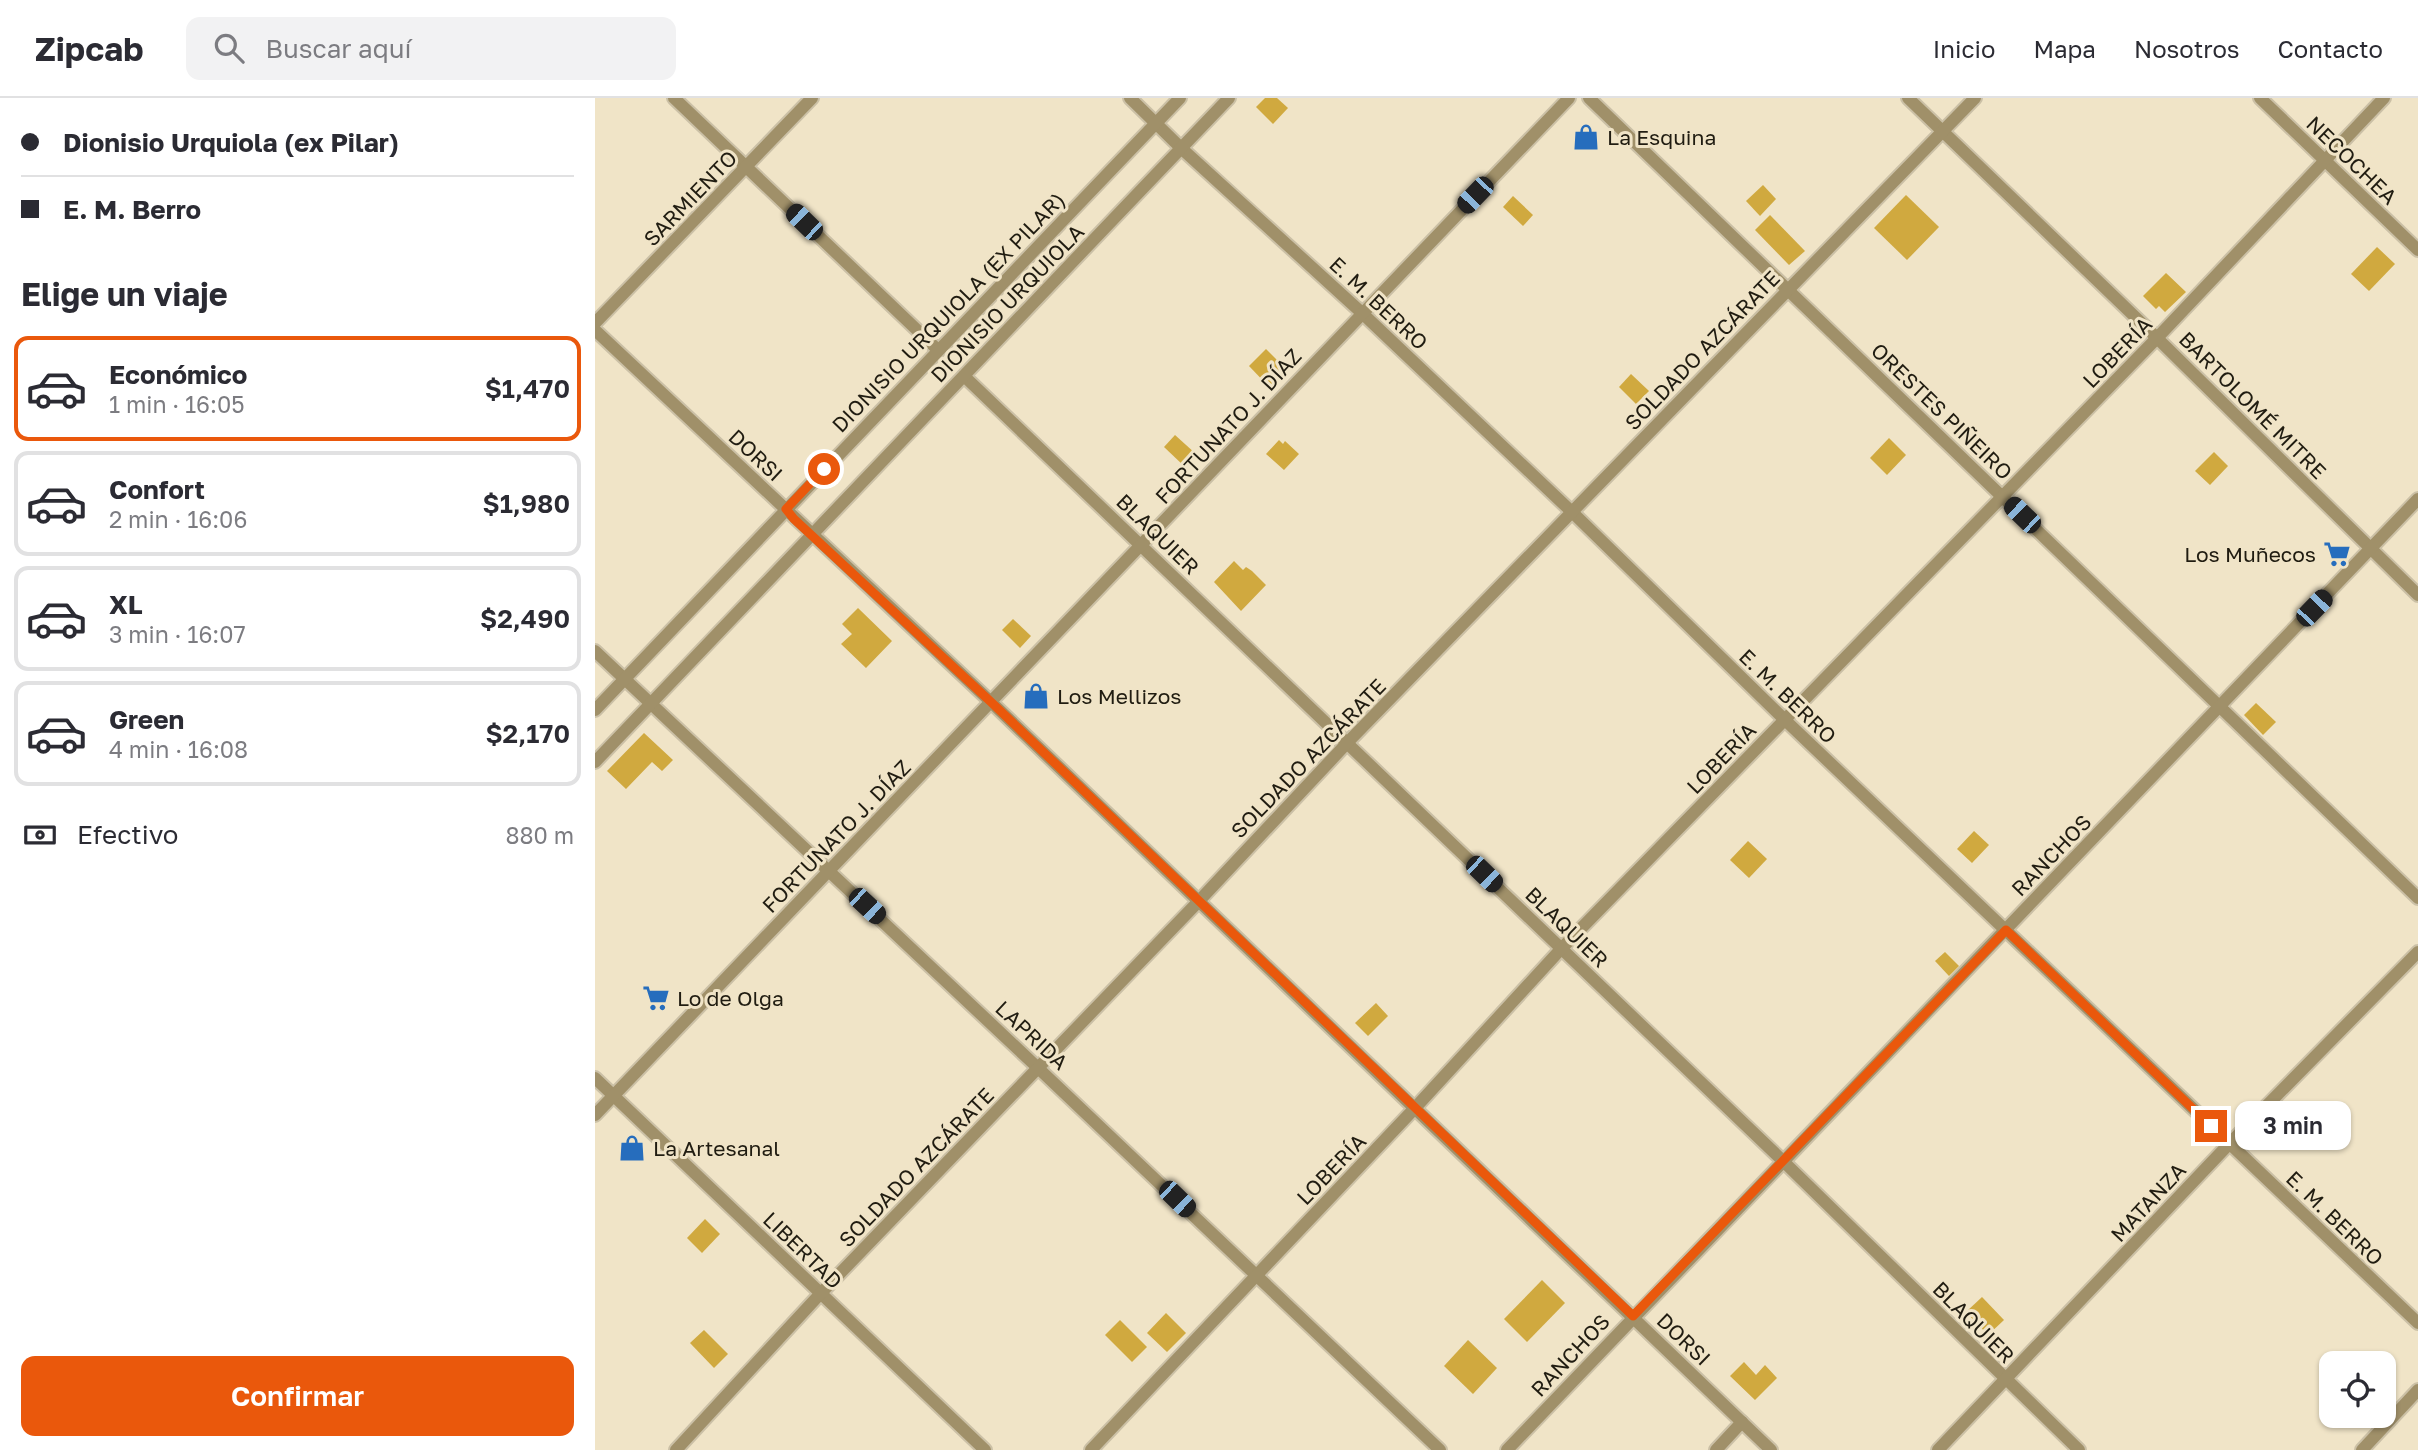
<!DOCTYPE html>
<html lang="es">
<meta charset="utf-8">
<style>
:root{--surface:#fff;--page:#f2f2f3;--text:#2b2b33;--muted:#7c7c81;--line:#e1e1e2;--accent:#ea580c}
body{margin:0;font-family:"Golos Text",sans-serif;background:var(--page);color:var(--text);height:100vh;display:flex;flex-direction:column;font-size:26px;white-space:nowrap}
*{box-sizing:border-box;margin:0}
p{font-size:23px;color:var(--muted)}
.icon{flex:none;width:38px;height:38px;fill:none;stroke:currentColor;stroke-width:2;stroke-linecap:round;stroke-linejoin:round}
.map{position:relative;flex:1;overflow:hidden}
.panel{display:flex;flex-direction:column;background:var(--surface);width:595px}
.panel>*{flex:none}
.guide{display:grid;align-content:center;height:154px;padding:0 21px;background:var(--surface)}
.buttons{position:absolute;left:1724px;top:1253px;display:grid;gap:14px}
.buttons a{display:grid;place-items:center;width:77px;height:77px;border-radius:14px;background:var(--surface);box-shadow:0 2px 5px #0004;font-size:35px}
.end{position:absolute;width:32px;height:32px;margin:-16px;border:9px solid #ea580c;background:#fff;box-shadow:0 0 0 4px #fff}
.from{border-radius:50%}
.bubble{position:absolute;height:49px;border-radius:14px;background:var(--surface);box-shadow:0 2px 5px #0004;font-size:23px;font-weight:600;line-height:49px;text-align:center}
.car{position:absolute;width:21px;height:42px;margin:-21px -10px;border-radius:9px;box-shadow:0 0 5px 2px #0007;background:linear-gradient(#222 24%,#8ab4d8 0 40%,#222 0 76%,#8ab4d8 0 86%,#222 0)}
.guide b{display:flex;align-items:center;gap:24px;height:66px;font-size:26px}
.guide b+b{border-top:2px solid var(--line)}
.guide i{width:18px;height:18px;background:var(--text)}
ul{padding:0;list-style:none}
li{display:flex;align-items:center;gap:21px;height:105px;margin:0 14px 10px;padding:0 7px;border:4px solid var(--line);border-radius:14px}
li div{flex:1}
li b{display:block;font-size:26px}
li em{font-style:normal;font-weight:600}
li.active{border-color:var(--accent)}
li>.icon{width:63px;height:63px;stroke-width:1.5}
h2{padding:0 21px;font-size:32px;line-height:84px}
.pay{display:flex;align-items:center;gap:18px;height:77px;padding:0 21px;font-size:26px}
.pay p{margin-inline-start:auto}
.cta{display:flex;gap:14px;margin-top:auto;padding:14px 21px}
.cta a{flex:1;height:80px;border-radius:14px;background:var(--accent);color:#fff;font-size:28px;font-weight:600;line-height:80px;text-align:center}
header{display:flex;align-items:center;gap:42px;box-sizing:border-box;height:98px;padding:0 35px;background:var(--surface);border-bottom:2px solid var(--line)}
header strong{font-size:33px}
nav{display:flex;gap:38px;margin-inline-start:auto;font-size:24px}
.search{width:490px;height:63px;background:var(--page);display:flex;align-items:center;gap:18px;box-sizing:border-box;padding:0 24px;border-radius:14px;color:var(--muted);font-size:26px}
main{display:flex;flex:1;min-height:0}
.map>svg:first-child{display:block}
.building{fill:#d0a93f}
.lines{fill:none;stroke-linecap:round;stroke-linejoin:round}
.minor-casing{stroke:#cbc0a6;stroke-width:16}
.minor{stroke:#a09069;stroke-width:12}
.route{stroke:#ea580c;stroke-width:9}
.labels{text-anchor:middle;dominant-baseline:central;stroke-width:6;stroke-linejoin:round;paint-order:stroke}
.poi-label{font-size:21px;fill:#201c11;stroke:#f0e4c7;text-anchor:start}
.street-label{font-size:21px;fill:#201c11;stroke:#f0e4c7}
</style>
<header>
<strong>Zipcab</strong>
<div class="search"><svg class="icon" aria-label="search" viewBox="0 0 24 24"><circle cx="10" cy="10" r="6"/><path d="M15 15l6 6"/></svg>Buscar aquí</div>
<nav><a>Inicio</a><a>Mapa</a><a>Nosotros</a><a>Contacto</a></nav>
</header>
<main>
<section class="panel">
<div class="guide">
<b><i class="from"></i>Dionisio Urquiola (ex Pilar)</b>
<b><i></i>E. M. Berro</b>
</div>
<h2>Elige un viaje</h2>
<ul>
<li class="active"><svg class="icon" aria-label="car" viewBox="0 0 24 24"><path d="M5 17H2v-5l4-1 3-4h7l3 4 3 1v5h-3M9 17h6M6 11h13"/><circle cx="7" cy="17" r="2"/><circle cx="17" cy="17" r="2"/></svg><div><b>Económico</b><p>1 min · 16:05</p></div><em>$1,470</em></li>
<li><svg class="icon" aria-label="car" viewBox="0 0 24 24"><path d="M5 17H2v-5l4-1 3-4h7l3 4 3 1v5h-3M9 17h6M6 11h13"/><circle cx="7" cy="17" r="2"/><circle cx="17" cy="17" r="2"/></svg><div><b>Confort</b><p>2 min · 16:06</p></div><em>$1,980</em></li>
<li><svg class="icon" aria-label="car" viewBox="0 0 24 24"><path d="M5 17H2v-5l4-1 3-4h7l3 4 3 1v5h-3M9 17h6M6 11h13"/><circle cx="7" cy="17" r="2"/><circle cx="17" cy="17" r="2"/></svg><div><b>XL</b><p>3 min · 16:07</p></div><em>$2,490</em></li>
<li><svg class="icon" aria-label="car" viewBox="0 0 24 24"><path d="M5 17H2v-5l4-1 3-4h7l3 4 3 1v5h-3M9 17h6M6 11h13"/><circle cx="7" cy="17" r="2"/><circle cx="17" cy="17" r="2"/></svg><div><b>Green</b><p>4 min · 16:08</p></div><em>$2,170</em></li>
</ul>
<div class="pay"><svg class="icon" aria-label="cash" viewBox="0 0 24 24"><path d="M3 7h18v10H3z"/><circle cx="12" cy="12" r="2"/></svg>Efectivo<p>880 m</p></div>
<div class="cta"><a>Confirmar</a></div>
</section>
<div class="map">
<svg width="1823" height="1352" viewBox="0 0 1823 1352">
<rect width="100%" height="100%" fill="#f0e4c7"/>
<g class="building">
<polygon points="670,0 682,0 693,10 678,26 661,9"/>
<polygon points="1168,87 1181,101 1165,118 1151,103"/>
<polygon points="1311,97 1344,129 1312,162 1279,130"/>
<polygon points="918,98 938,117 928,128 908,109"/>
<polygon points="1175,117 1210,153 1194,167 1160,132"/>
<polygon points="1782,149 1800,166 1774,193 1756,176"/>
<polygon points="1571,175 1591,194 1570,214 1564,208 1561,211 1548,198"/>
<polygon points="671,251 693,273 676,291 654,268"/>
<polygon points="1036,276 1054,293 1041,306 1024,289"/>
<polygon points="580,337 601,356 589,368 569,349"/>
<polygon points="1294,340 1311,357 1292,377 1275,360"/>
<polygon points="684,342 688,346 690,343 704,356 689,372 671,356"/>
<polygon points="1619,354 1633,368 1615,387 1600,373"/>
<polygon points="639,463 648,472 651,469 657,473 671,487 646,513 619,484"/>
<polygon points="263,510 297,543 271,570 246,546 257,536 247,526"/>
<polygon points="418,521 436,538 425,550 407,532"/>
<polygon points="1661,605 1681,624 1668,637 1649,617"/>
<polygon points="49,635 78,662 67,673 57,664 31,691 12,673"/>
<polygon points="1379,733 1394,747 1377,765 1362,751"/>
<polygon points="1153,743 1172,761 1154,780 1135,762"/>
<polygon points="1350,854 1364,868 1354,878 1340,863"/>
<polygon points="781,905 793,918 773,938 760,925"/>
<polygon points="110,1121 125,1136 107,1155 92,1140"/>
<polygon points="947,1182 970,1205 932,1244 909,1221"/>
<polygon points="1387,1199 1409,1222 1393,1237 1371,1214"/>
<polygon points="571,1215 591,1235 572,1254 552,1235"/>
<polygon points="525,1222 552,1249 537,1264 510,1237"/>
<polygon points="109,1232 133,1256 119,1270 95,1245"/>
<polygon points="873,1242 902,1270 878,1296 849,1268"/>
<polygon points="1149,1264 1161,1277 1170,1267 1182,1280 1160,1302 1135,1278"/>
</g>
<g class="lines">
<g class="minor-casing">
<g id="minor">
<polyline points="79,0 343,252"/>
<polyline points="535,0 586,50 767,215 977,414 1190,622 1823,1225"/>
<polyline points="994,0 1823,800"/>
<polyline points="1313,0 1562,240 1823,497"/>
<polyline points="1665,0 1823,152"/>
<polyline points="0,225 217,0"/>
<polyline points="0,232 396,604 1176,1352"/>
<polyline points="369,278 1189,1064 1484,1352"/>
<polyline points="0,553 442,969 845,1352"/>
<polyline points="0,612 585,0"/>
<polyline points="0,664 634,0"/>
<polyline points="0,980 390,1352"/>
<polyline points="0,1017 974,0"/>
<polyline points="81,1352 226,1195 603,804 753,644 1380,0"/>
<polyline points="496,1352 820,1010 966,851 1562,240 1789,0"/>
<polyline points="912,1352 1823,401"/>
<polyline points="1121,1352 1147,1324"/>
<polyline points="1343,1352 1634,1046 1823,854"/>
<polyline points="1767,1352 1823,1292"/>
</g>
</g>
<use href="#minor" class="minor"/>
</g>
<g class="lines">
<polyline class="route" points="229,371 191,411 199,421 396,604 1038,1218 1411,832 1616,1028"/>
</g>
<defs>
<g id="shop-bare" transform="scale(2.1)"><path d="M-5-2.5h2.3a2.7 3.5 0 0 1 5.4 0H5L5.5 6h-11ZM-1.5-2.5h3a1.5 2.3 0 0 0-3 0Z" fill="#266dbd" stroke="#f0e4c7" stroke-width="2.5" paint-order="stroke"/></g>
<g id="supermarket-bare" transform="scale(2.1)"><path d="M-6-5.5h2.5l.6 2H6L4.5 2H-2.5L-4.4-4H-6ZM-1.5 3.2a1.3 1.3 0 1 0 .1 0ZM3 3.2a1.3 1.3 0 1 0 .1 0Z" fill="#266dbd" stroke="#f0e4c7" stroke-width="2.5" paint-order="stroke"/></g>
</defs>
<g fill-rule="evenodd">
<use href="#shop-bare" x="991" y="39"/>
<use href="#supermarket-bare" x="1742" y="456"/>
<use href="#shop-bare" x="441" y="598"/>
<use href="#supermarket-bare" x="61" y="900"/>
<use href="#shop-bare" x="37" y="1050"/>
</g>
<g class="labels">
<g class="poi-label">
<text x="1012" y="39">La Esquina</text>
<text x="1721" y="456" text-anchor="end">Los Muñecos</text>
<text x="462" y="598">Los Mellizos</text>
<text x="82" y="900">Lo de Olga</text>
<text x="58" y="1050">La Artesanal</text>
</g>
<g class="street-label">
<text transform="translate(1757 62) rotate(44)">NECOCHEA</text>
<text transform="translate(95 100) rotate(-46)">SARMIENTO</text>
<text transform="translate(412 205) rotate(-46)">DIONISIO URQUIOLA</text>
<text transform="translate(784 205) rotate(43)">E. M. BERRO</text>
<text transform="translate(353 214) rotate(-46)">DIONISIO URQUIOLA (EX PILAR)</text>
<text transform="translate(1107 252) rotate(-46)">SOLDADO AZCÁRATE</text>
<text transform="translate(1522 254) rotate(-46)">LOBERÍA</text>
<text transform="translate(1658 307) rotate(45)">BARTOLOMÉ MITRE</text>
<text transform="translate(1347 313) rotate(44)">ORESTES PIÑEIRO</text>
<text transform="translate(633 328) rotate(-47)">FORTUNATO J. DÍAZ</text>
<text transform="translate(161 357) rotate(43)">DORSI</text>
<text transform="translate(563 436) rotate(44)">BLAQUIER</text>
<text transform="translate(1193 598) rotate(44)">E. M. BERRO</text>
<text transform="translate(713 660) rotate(-46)">SOLDADO AZCÁRATE</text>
<text transform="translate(1126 660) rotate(-46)">LOBERÍA</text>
<text transform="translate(241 738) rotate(-46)">FORTUNATO J. DÍAZ</text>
<text transform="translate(1456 757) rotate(-46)">RANCHOS</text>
<text transform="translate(972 829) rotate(44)">BLAQUIER</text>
<text transform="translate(437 937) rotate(43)">LAPRIDA</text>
<text transform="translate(321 1069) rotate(-46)">SOLDADO AZCÁRATE</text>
<text transform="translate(736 1071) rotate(-46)">LOBERÍA</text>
<text transform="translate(1553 1104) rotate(-47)">MATANZA</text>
<text transform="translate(1740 1120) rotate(44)">E. M. BERRO</text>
<text transform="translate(208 1152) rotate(44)">LIBERTAD</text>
<text transform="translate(1379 1224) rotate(45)">BLAQUIER</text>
<text transform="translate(1089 1241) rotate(44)">DORSI</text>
<text transform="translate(975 1257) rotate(-47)">RANCHOS</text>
</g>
</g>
</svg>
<div class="buttons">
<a><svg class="icon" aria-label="locate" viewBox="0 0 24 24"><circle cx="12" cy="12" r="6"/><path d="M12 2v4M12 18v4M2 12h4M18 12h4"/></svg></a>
</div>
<i class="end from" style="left:229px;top:371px"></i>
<i class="end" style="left:1616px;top:1028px"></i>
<div class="bubble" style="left:1640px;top:1003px;width:116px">3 min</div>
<i class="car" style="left:880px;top:97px;rotate:224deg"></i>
<i class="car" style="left:209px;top:124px;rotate:314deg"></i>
<i class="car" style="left:1427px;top:417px;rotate:314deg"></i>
<i class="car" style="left:1719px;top:510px;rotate:44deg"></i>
<i class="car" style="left:889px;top:776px;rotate:134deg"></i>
<i class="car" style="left:272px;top:808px;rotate:133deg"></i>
<i class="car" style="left:582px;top:1101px;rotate:134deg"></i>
</div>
</main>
